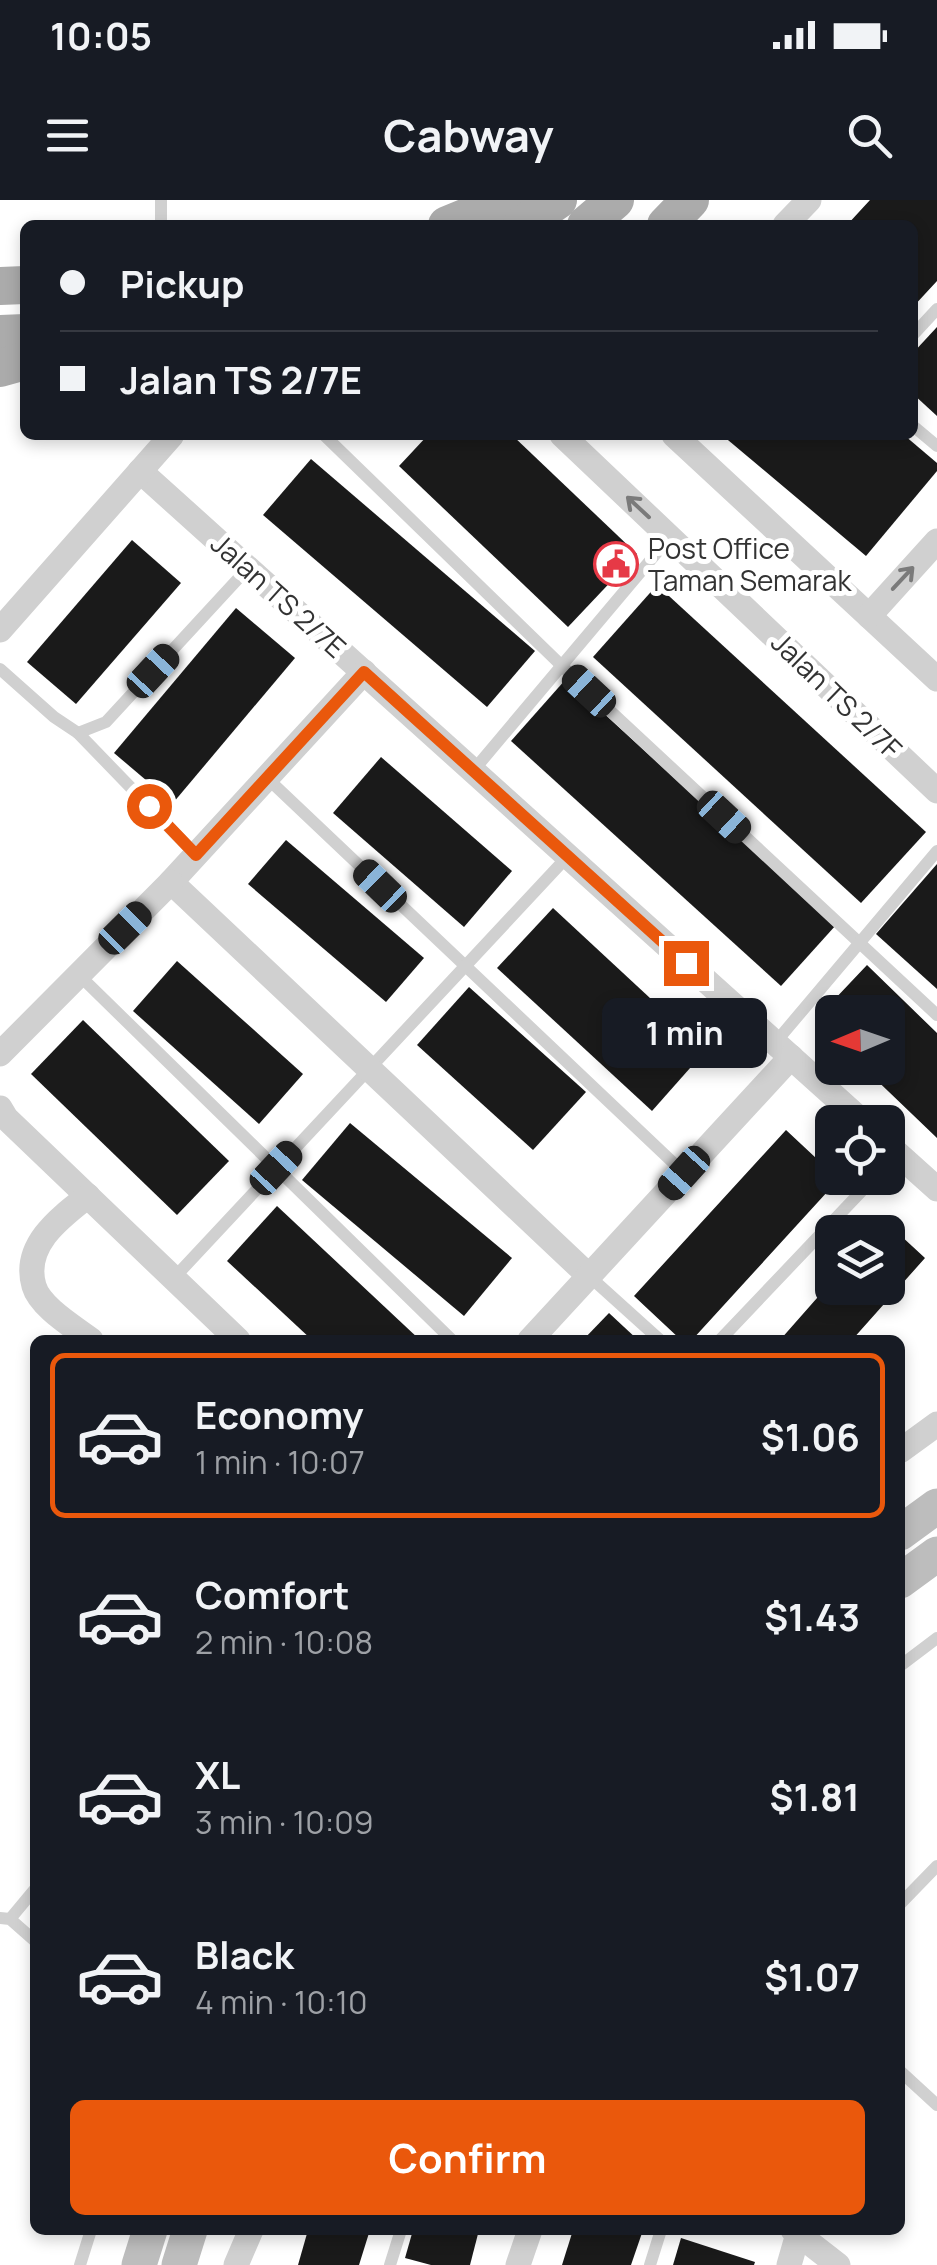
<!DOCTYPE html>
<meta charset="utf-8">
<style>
:root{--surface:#171b24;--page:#20242c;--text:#f1f3f6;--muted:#9ea1a6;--line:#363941;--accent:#ea580c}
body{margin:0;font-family:Manrope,sans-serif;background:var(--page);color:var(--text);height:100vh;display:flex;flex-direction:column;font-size:38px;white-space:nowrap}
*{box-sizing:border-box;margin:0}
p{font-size:32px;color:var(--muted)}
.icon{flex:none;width:55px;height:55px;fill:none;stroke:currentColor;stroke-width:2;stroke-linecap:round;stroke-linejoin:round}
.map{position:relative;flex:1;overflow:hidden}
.panel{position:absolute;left:30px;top:1135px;width:875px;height:900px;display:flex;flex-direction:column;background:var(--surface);border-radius:15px;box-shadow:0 5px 15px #0003}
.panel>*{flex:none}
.guide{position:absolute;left:20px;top:20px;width:898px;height:220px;border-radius:15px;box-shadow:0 5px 15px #0003;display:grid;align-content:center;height:220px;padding:0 40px;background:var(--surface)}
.needle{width:65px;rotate:268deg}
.controls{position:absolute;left:815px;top:795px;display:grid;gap:20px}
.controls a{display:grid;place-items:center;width:90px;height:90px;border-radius:15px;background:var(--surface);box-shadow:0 5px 15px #0003;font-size:50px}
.end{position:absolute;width:45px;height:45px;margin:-22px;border:12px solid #ea580c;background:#fff;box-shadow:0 0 0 5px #fff}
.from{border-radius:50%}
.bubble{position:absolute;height:70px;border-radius:15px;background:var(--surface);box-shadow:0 5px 15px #0003;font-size:32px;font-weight:700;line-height:70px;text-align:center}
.car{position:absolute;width:30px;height:60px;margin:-30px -15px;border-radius:12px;box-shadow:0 0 8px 2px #0007;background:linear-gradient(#222 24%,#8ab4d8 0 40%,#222 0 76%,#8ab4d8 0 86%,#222 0)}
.guide b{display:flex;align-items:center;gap:35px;height:95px;font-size:38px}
.guide b+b{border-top:2px solid var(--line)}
.guide i{width:25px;height:25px;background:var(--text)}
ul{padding:18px 0 0;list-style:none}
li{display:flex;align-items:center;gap:30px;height:165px;margin:0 20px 15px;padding:0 20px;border:5px solid transparent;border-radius:15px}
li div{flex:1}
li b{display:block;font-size:38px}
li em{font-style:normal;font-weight:700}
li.current{border-color:var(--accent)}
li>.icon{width:90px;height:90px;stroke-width:1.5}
.cta{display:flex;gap:20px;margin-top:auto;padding:20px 40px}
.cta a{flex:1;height:115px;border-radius:15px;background:var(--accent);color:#fff;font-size:40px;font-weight:700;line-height:115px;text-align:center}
.status{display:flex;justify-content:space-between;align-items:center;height:70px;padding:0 50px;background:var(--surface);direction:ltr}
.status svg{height:28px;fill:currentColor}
header{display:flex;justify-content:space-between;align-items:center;height:130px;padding:0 40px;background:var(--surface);font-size:45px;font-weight:700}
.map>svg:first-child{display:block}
.building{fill:#1a1a1a}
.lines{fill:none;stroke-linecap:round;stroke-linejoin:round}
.lane{stroke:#d0d0d0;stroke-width:12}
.street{stroke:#d0d0d0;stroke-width:25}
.secondary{stroke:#bdbdbd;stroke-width:35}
.primary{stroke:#ababab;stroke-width:38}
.oneway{stroke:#7a7a7a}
.route{stroke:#ea580c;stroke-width:12}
.labels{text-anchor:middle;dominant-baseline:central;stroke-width:10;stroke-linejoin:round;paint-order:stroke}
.poi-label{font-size:28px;fill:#333;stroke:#fff;text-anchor:start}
.street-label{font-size:28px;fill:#333;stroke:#fff}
</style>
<div class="status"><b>10:05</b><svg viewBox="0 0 49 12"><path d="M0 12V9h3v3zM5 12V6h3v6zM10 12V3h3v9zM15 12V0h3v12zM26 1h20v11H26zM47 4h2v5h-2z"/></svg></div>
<header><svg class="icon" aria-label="menu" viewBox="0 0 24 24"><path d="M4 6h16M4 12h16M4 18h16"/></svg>Cabway<svg class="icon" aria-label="search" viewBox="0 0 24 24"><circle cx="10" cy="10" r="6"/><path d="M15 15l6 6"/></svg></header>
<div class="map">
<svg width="937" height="2065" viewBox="0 0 937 2065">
<rect width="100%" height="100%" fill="#fff"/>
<g class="building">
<polygon points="870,0 937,0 937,81 912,108 912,25 847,25"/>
<polygon points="937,127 937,216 912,193 912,154"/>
<polygon points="428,235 512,235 637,354 568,427 399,266"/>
<polygon points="722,235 904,235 937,263 937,271 866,356"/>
<polygon points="311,259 535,451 487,507 263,315"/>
<polygon points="132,340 181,383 76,504 27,462"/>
<polygon points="657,385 926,632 861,703 593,457"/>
<polygon points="236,408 295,458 173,603 114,553"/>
<polygon points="566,479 836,725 781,786 511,541"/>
<polygon points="381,557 512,671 464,727 333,613"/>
<polygon points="286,640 424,758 386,802 248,684"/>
<polygon points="937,664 937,789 876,734"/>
<polygon points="553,708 706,850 652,911 497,768"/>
<polygon points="177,761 303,874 259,924 133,811"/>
<polygon points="867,765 937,833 937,938 864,868 888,868 888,812 832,812 832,838 815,820"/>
<polygon points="469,787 586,892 533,950 417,845"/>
<polygon points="83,820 229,961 177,1015 31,874"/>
<polygon points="350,923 512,1058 464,1116 302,980"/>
<polygon points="786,930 832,973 832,978 839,979 692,1140 681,1140 634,1096"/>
<polygon points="277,1006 420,1140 312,1140 227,1061"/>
<polygon points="886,1022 925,1058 852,1140 780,1140 832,1081 832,1088 888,1088 888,1032 876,1032"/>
<polygon points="609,1113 638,1140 583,1140"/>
<polygon points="308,2030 359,2030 369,2033 359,2065 298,2065"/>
<polygon points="413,2030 479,2030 470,2065 431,2065 405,2058"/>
<polygon points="573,2030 643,2030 631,2065 562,2065"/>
<polygon points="681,2038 755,2062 754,2065 673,2065"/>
</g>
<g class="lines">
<g class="lane">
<polyline points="161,25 161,0"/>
<polyline points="912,136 937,109"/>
<polyline points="912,225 937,246"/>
<polyline points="324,235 562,466 937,815"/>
<polyline points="0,469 54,517 78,533 106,522 248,368"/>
<polyline points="78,533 196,655"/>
<polyline points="473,571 670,337"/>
<polyline points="267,578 684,973"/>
<polyline points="79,775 452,1140"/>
<polyline points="775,843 937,651"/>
<polyline points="589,1076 660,1140"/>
<polyline points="174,1078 568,656"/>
<polyline points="720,1140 874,978"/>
<polyline points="900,1466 937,1438"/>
<polyline points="900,1704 937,1666"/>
<polyline points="0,1718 10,1719 35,1741"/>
<polyline points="10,1719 35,1689"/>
<polyline points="900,1871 937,1905"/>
<polyline points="80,2065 91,2030"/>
<polyline points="390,2065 401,2030"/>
<polyline points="650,2065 661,2030"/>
</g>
<g class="street">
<polyline points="785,25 809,0"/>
<polyline points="562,235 937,591"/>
<polyline points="674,235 937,479"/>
<polyline points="140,271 863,922"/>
<polyline points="869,416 937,341"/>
<polyline points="0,430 172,235"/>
<polyline points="364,472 171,682 589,1076"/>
<polyline points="0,854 171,682"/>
<polyline points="0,908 6,918 238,1140"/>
<polyline points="888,945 937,989"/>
<path d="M 88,996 C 61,1017 22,1045 34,1086 C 40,1107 74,1127 91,1140"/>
<polyline points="530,1140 791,857"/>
<polyline points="900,1251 937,1224"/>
<polyline points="793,2030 838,2065"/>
<polyline points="236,2065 251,2030"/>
<polyline points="518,2065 530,2030"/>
<polyline points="789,2065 798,2034"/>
</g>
<g class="secondary">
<polyline points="900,1333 937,1306"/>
<polyline points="900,1381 937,1354"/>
<polyline points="139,2065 150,2030"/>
<polyline points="179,2065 190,2030"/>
</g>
<g class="primary">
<polyline points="447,25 509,0"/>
<polyline points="522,25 558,0"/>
<polyline points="586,25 615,0"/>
<polyline points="666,25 690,0"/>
<polyline points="0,86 25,85"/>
<polyline points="0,134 25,133"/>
<polyline points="0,168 25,161"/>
</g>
</g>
<defs><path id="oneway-shaft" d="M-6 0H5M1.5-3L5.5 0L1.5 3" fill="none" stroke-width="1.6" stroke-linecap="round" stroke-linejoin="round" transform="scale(2.5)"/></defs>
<g class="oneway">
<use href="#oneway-shaft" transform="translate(638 307) rotate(-137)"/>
<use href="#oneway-shaft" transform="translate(903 378) rotate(-47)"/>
</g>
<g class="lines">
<polyline class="route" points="149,606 196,655 364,472 686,763"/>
</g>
<defs>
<g id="civic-ring" transform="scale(2.25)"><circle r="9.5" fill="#fff" stroke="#e63946" stroke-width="1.5"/><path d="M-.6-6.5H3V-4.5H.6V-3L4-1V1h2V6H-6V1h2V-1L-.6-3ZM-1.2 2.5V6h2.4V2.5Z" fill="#e63946"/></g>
</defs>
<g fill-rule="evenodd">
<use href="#civic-ring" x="616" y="364"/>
</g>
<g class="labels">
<g class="poi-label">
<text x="648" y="348">Post Office<tspan x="648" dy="32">Taman Semarak</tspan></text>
</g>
<g class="street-label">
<text transform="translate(279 395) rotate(42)">Jalan TS 2/7E</text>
<text transform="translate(837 495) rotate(44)">Jalan TS 2/7F</text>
</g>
</g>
</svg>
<div class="controls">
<a><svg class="needle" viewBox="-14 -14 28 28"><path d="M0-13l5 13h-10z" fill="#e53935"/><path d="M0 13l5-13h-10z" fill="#9ea1a6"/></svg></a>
<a><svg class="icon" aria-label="locate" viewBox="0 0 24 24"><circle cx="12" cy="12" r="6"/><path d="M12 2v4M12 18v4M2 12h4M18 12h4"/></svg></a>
<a><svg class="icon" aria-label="layers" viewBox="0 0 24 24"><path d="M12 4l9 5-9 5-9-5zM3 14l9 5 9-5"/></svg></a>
</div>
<i class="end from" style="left:149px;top:606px"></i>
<i class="end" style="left:686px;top:763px"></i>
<div class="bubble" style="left:602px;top:798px;width:165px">1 min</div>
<i class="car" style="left:153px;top:471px;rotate:43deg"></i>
<i class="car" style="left:589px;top:491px;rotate:313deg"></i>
<i class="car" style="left:724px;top:617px;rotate:133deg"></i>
<i class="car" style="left:380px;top:686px;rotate:314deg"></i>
<i class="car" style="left:125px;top:728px;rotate:45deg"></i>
<i class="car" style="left:276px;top:968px;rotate:43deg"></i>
<i class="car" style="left:684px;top:973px;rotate:222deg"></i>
<div class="guide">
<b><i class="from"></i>Pickup</b>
<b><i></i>Jalan TS 2/7E</b>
</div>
<section class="panel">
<ul>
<li class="current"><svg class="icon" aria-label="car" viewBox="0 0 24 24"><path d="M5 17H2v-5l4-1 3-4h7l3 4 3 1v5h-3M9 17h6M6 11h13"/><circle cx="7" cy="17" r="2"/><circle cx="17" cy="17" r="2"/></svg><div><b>Economy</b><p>1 min · 10:07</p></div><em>$1.06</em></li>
<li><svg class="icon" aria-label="car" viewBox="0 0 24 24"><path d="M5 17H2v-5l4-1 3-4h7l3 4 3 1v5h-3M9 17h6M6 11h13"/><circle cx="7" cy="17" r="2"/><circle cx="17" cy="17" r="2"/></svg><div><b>Comfort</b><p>2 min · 10:08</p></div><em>$1.43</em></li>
<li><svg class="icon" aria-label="car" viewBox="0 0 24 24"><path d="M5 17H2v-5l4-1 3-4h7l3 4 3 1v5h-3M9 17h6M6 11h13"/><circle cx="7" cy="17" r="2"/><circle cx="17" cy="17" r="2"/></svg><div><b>XL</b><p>3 min · 10:09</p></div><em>$1.81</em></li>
<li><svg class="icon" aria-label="car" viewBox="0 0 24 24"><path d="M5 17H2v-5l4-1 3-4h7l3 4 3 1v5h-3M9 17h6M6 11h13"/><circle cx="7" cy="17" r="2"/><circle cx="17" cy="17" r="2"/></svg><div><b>Black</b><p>4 min · 10:10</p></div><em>$1.07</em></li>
</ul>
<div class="cta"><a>Confirm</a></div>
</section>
</div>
